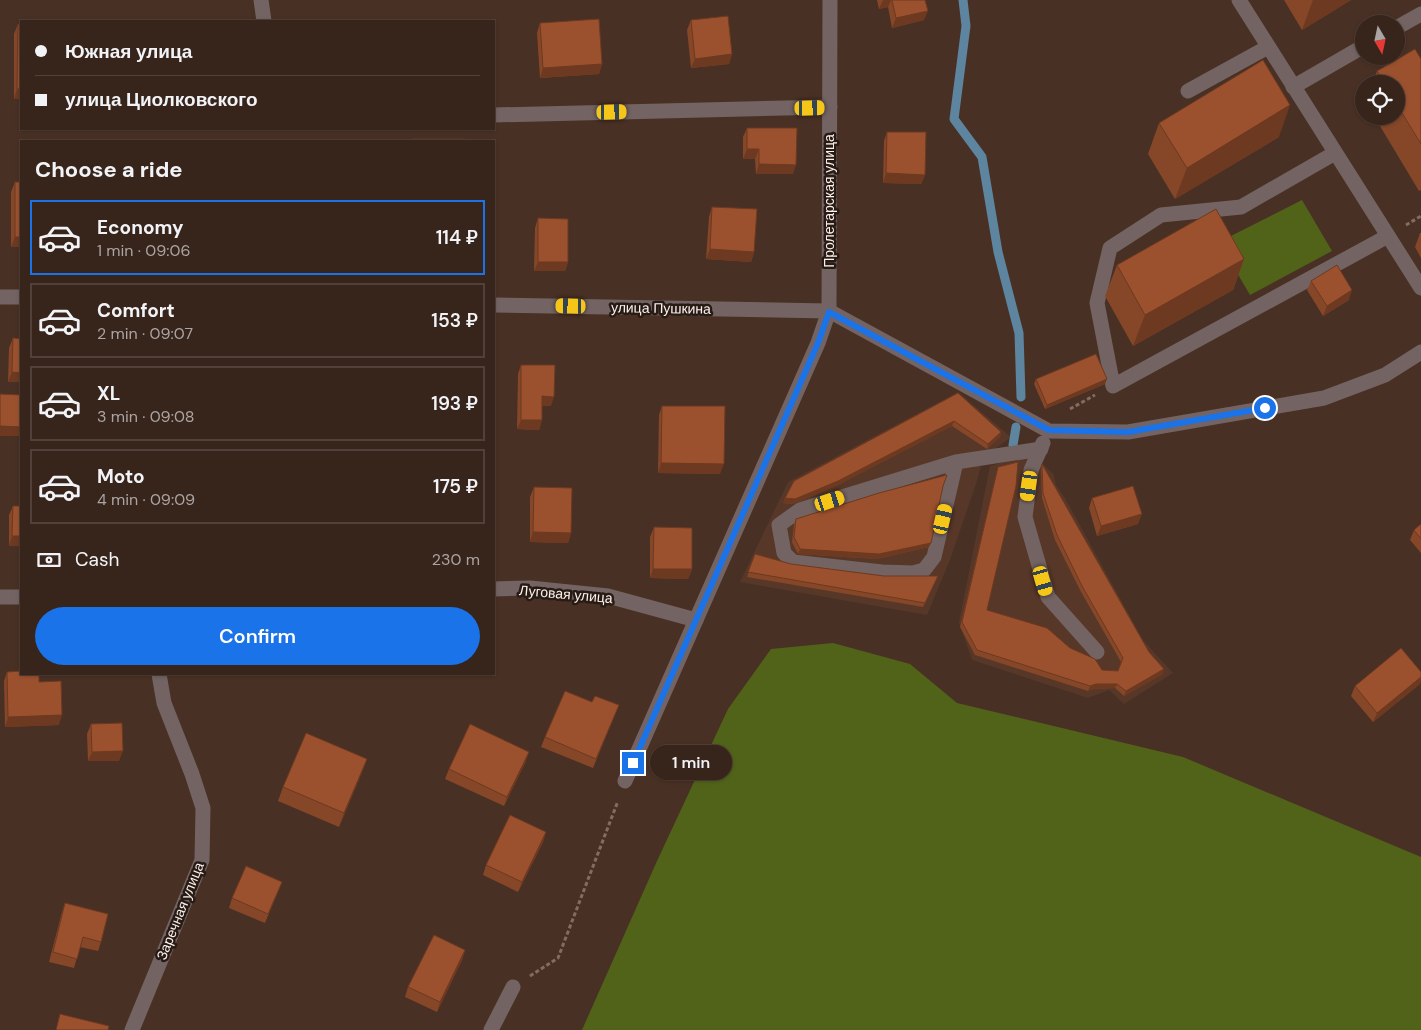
<!DOCTYPE html>
<meta charset="utf-8">
<style>
:root{--surface:#37241b;--page:#3e2c24;--text:#f1f3f6;--muted:#aaa4a3;--line:#51413a;--accent:#1a73e8}
body{margin:0;font-family:"DM Sans",sans-serif;background:var(--page);color:var(--text);height:100vh;display:flex;flex-direction:column;font-size:19px;white-space:nowrap}
*{box-sizing:border-box;margin:0}
p{font-size:16px;color:var(--muted)}
.icon{flex:none;width:28px;height:28px;fill:none;stroke:currentColor;stroke-width:2;stroke-linecap:round;stroke-linejoin:round}
.map{position:relative;flex:1;overflow:hidden}
.panel{position:absolute;left:20px;top:140px;width:475px;height:535px;display:flex;flex-direction:column;background:var(--surface);border-radius:0px;box-shadow:0 1px 4px #0004,0 0 0 1px var(--line)}
.panel>*{flex:none}
.banner{position:absolute;left:20px;top:20px;width:475px;height:110px;border-radius:0px;box-shadow:0 1px 4px #0004,0 0 0 1px var(--line);display:grid;align-content:center;height:110px;padding:0 15px;background:var(--surface)}
.needle{width:32px;rotate:171deg}
.tools{position:absolute;left:1355px;top:15px;display:grid;gap:10px}
.tools a{display:grid;place-items:center;width:50px;height:50px;border-radius:50%;background:var(--surface);box-shadow:0 1px 4px #0004,0 0 0 1px var(--line);font-size:25px}
.end{position:absolute;width:22px;height:22px;margin:-11px;border:6px solid #1a73e8;background:#fff;box-shadow:0 0 0 2px #fff}
.from{border-radius:50%}
.bubble{position:absolute;height:35px;border-radius:18px;background:var(--surface);box-shadow:0 1px 4px #0004,0 0 0 1px var(--line);font-size:16px;font-weight:600;line-height:35px;text-align:center}
.car{position:absolute;width:15px;height:30px;margin:-15px -8px;border-radius:6px;box-shadow:0 0 4px 1px #0007;background:linear-gradient(#f5c518 24%,#345 0 40%,#f5c518 0 76%,#345 0 86%,#f5c518 0)}
.banner b{display:flex;align-items:center;gap:18px;height:48px;font-size:19px}
.banner b+b{border-top:1px solid var(--line)}
.banner i{width:12px;height:12px;background:var(--text)}
ul{padding:0;list-style:none}
li{display:flex;align-items:center;gap:15px;height:75px;margin:0 10px 8px;padding:0 5px;border:2px solid var(--line);border-radius:0px}
li div{flex:1}
li b{display:block;font-size:19px}
li em{font-style:normal;font-weight:600}
li.current{border-color:var(--accent)}
li>.icon{width:45px;height:45px;stroke-width:1.5}
h2{padding:0 15px;font-size:22px;line-height:60px}
.pay{display:flex;align-items:center;gap:12px;height:55px;padding:0 15px;font-size:19px}
.pay p{margin-inline-start:auto}
.action{display:flex;gap:10px;margin-top:auto;padding:10px 15px}
.action a{flex:1;height:58px;border-radius:30px;background:var(--accent);color:#fff;font-size:20px;font-weight:600;line-height:58px;text-align:center}
.map>svg:first-child{display:block}
.built{fill:#573728}
.green{fill:#516319}
.lines{fill:none;stroke-linecap:round;stroke-linejoin:round}
.stream{stroke:#5e859f;stroke-width:9}
.path{stroke:#836d63;stroke-width:3;stroke-dasharray:4 2.5;stroke-linecap:butt}
.minor{stroke:#736463;stroke-width:15}
.wall{fill:#864628}
.shaded-wall{fill:#6d3920}
.building{fill:#9c512e;stroke:#6d3920}
.route{stroke:#1a73e8;stroke-width:6}
.labels{text-anchor:middle;dominant-baseline:central;stroke-width:5;stroke-linejoin:round;paint-order:stroke}
.street-label{font-size:14px;fill:#fef0ea;stroke:#271b16}
</style>
<div class="map">
<svg width="1421" height="1030" viewBox="0 0 1421 1030">
<rect width="100%" height="100%" fill="#493024"/>
<g class="built">
<polygon points="958,392 1011,437 983,458 976,484 950,560 927,615 740,582 788,482"/>
<polygon points="1018,457 1038,459 1054,475 1056,485 1065,498 1143,640 1173,673 1124,704 1109,690 1088,698 972,660 959,622 990,466"/>
</g>
<g class="green">
<polygon points="1302,200 1332,251 1250,295 1219,242"/>
<polygon points="833,643 910,664 957,703 1183,757 1421,857 1421,1030 582,1030 657,861 728,709 771,649"/>
</g>
<g class="lines">
<g class="stream">
<polyline points="963,0 966,26 954,119 982,157 998,252 1019,333 1021,397"/>
<polyline points="1013,445 1016,427"/>
</g>
<g class="path">
<polyline points="1406,225 1421,216"/>
<polyline points="1070,409 1095,395"/>
<polyline points="530,976 558,958 618,801"/>
</g>
<g class="minor">
<polyline points="261,0 264,21"/>
<polyline points="1239,0 1421,288"/>
<polyline points="1396,28 1421,14"/>
<polyline points="1293,87 1364,46"/>
<polyline points="1188,91 1268,47"/>
<polyline points="494,115 830,107"/>
<polyline points="1335,153 1241,207 1161,215 1110,248 1097,303 1113,386 1388,236"/>
<polyline points="0,297 21,297"/>
<polyline points="494,305 829,311 1049,431 1128,432 1324,398 1385,375 1421,352"/>
<polyline points="1043,443 1031,470 1025,517 1048,597 1097,652"/>
<polyline points="956,462 934,557 924,570 913,573 882,572 793,562 784,553 779,525 800,510 956,462 1041,449"/>
<polyline points="494,589 530,588 608,596 696,620"/>
<polyline points="0,597 21,597"/>
<polyline points="625,781 818,343 829,311 830,0"/>
<polyline points="132,1030 202,860 203,808 192,774 164,703 159,674"/>
<polyline points="491,1030 513,987"/>
</g>
</g>
<g class="wall">
<polygon points="877,0 925,0 924,20 892,28 888,7 879,9"/>
<polygon points="1284,0 1351,0 1302,30"/>
<polygon points="691,20 732,54 729,64 691,68 687,30"/>
<polygon points="540,23 602,64 599,74 540,78 537,33"/>
<polygon points="18,24 21,24 21,99 14,99 14,34"/>
<polygon points="1421,59 1421,190 1419,191 1374,116 1396,116 1396,84 1372,84 1377,71"/>
<polygon points="1159,123 1279,137 1175,199 1148,154"/>
<polygon points="747,128 793,174 756,174 755,159 743,159 743,137"/>
<polygon points="887,132 925,175 921,184 883,183 884,141"/>
<polygon points="15,182 21,182 21,247 11,247 11,192"/>
<polygon points="712,207 754,252 751,262 706,259 709,217"/>
<polygon points="538,218 568,262 565,271 534,271 535,228"/>
<polygon points="1420,233 1421,233 1421,258 1415,247"/>
<polygon points="1244,259 1233,290 1133,346 1105,296 1117,265"/>
<polygon points="1311,281 1349,300 1323,316 1307,290"/>
<polygon points="13,338 21,339 21,382 8,382 9,348"/>
<polygon points="521,365 551,406 542,406 542,420 539,430 517,429 518,374"/>
<polygon points="1036,379 1105,384 1045,409 1034,384"/>
<polygon points="958,393 1001,432 1000,437 987,449 952,426 836,486 793,504 783,503 785,498"/>
<polygon points="662,406 720,474 658,473 659,415"/>
<polygon points="1042,464 1149,652 1163,674 1124,696 1115,688 1094,689 1088,691 975,655 960,627 998,467 987,610 1070,648 1102,670 1118,671 1121,662 1080,590 1055,540 1042,498 1041,469"/>
<polygon points="943,486 929,547 877,559 798,554 792,542 794,524 796,519"/>
<polygon points="534,487 571,533 568,543 530,542 530,497"/>
<polygon points="1092,498 1138,524 1097,536 1089,508"/>
<polygon points="13,506 21,546 9,546 9,515"/>
<polygon points="1421,524 1421,553 1410,540 1414,530"/>
<polygon points="654,527 692,569 688,579 650,578 650,537"/>
<polygon points="755,554 791,564 884,576 936,580 923,607 747,577"/>
<polygon points="7,672 39,682 59,725 5,727 4,681"/>
<polygon points="1420,684 1373,722 1351,696 1355,686"/>
<polygon points="592,702 619,705 593,768 541,747 545,737"/>
<polygon points="91,724 119,761 88,761 87,734"/>
<polygon points="367,759 339,827 278,801 283,787"/>
<polygon points="526,761 504,806 445,779 449,769"/>
<polygon points="546,832 543,842 518,892 483,875 486,865"/>
<polygon points="282,882 265,923 229,908 232,898"/>
<polygon points="65,903 101,942 98,951 80,947 74,968 49,962 62,912"/>
<polygon points="465,950 462,960 437,1012 405,997 408,987"/>
</g>
<g class="shaded-wall">
<polygon points="883,0 891,0 888,7 879,9"/>
<polygon points="1313,0 1351,0 1302,30"/>
<polygon points="928,11 924,20 892,28 896,18"/>
<polygon points="732,54 729,64 691,68 695,59"/>
<polygon points="602,64 599,74 540,78 543,68"/>
<polygon points="17,89 21,89 21,99 14,99"/>
<polygon points="1290,105 1279,137 1175,199 1187,168"/>
<polygon points="747,149 759,149 755,159 743,159"/>
<polygon points="759,164 796,165 793,174 756,174"/>
<polygon points="886,173 925,175 921,184 883,183"/>
<polygon points="15,237 21,237 21,247 11,247"/>
<polygon points="710,249 754,252 751,262 706,259"/>
<polygon points="1244,259 1233,290 1133,346 1145,315"/>
<polygon points="538,262 568,262 565,271 534,271"/>
<polygon points="1352,290 1349,300 1323,316 1327,306"/>
<polygon points="12,372 21,373 21,382 8,382"/>
<polygon points="1107,379 1105,384 1045,409 1047,405"/>
<polygon points="542,396 554,397 551,406 539,406"/>
<polygon points="521,420 542,420 539,430 517,429"/>
<polygon points="954,421 952,426 836,486 793,504 783,503 785,498"/>
<polygon points="0,426 21,427 21,436 0,436"/>
<polygon points="1001,432 1000,437 987,449 988,444"/>
<polygon points="661,463 724,464 720,474 658,473"/>
<polygon points="1142,514 1138,524 1097,536 1101,526"/>
<polygon points="533,532 571,533 568,543 530,542"/>
<polygon points="12,536 21,536 21,546 9,546"/>
<polygon points="931,543 929,547 877,559 798,554 800,549"/>
<polygon points="653,569 692,569 688,579 650,578"/>
<polygon points="1164,669 1163,674 1124,696 1126,691"/>
<polygon points="1421,677 1421,681 1420,684 1373,722 1377,713"/>
<polygon points="1096,684 1117,684 1115,688 1094,689 1088,691 1090,686"/>
<polygon points="62,715 59,725 5,727 8,717"/>
<polygon points="123,751 119,761 88,761 92,752"/>
<polygon points="529,752 526,761 504,806 507,797"/>
<polygon points="367,759 362,773 339,827 344,813"/>
<polygon points="546,832 543,842 518,892 522,882"/>
<polygon points="465,950 462,960 437,1012 440,1002"/>
</g>
<g class="building">
<polygon points="892,0 925,0 928,11 896,18"/>
<polygon points="728,16 732,54 695,59 691,20"/>
<polygon points="599,19 602,64 543,68 540,23"/>
<polygon points="18,24 21,24 21,89 17,89"/>
<polygon points="1415,49 1421,59 1421,144 1396,103 1396,84 1385,84 1377,71"/>
<polygon points="1263,60 1290,105 1187,168 1159,123"/>
<polygon points="747,128 797,128 796,165 759,164 759,149 747,149"/>
<polygon points="887,132 926,132 925,175 886,173"/>
<rect x="413" y="139" width="51" height="2"/>
<rect x="15" y="182" width="6" height="55"/>
<polygon points="712,207 757,209 754,252 710,249"/>
<polygon points="1216,209 1244,259 1145,315 1117,265"/>
<polygon points="538,218 568,219 568,262 538,262"/>
<polygon points="1337,265 1352,290 1327,306 1311,281"/>
<polygon points="13,338 21,339 21,373 12,372"/>
<polygon points="1096,354 1107,379 1047,405 1036,379"/>
<polygon points="521,365 555,365 554,397 542,396 542,420 521,420"/>
<polygon points="958,393 1001,432 988,444 954,421 838,481 795,499 785,498 794,481"/>
<polygon points="0,394 21,395 21,427 0,426"/>
<polygon points="662,406 725,406 724,464 661,463"/>
<polygon points="1018,462 1016,486 987,610 1047,628 1070,648 1095,659 1102,670 1118,671 1123,658 1082,586 1057,535 1043,493 1042,464 1149,652 1164,669 1126,691 1117,684 1096,684 1090,686 977,650 962,622 998,467"/>
<polygon points="947,475 943,486 931,543 879,554 800,549 794,537 796,519 879,493"/>
<polygon points="1133,486 1142,514 1101,526 1092,498"/>
<polygon points="534,487 572,488 571,533 533,532"/>
<polygon points="13,506 21,506 21,536 12,536"/>
<polygon points="1421,524 1421,539 1414,530"/>
<polygon points="654,527 692,528 692,569 653,569"/>
<polygon points="755,554 791,564 884,576 938,576 925,603 748,572"/>
<polygon points="1401,648 1421,672 1421,677 1377,713 1355,686"/>
<polygon points="21,671 21,674 39,674 39,682 61,681 62,715 8,717 7,672"/>
<polygon points="565,691 592,702 595,696 619,705 596,759 545,737"/>
<polygon points="122,723 123,751 92,752 91,724"/>
<polygon points="470,724 529,752 507,797 449,769"/>
<polygon points="306,733 367,759 344,813 283,787"/>
<polygon points="510,815 546,832 522,882 486,865"/>
<polygon points="246,866 282,882 268,914 232,898"/>
<polygon points="65,903 108,914 101,942 83,937 77,959 53,952"/>
<polygon points="434,935 465,950 440,1002 408,987"/>
<polygon points="60,1014 109,1026 108,1030 56,1030"/>
</g>
<g class="lines">
<polyline class="route" points="633,763 818,343 829,312 1049,430 1128,432 1265,408"/>
</g>
<g class="labels">
<g class="street-label">
<text transform="translate(829 201) rotate(-90)">Пролетарская улица</text>
<text transform="translate(661 308) rotate(1)">улица Пушкина</text>
<text transform="translate(566 594) rotate(5)">Луговая улица</text>
<text transform="translate(180 911) rotate(-68)">Заречная улица</text>
</g>
</g>
</svg>
<div class="tools">
<a><svg class="needle" viewBox="-14 -14 28 28"><path d="M0-13l5 13h-10z" fill="#e53935"/><path d="M0 13l5-13h-10z" fill="#aaa4a3"/></svg></a>
<a><svg class="icon" aria-label="locate" viewBox="0 0 24 24"><circle cx="12" cy="12" r="6"/><path d="M12 2v4M12 18v4M2 12h4M18 12h4"/></svg></a>
</div>
<i class="end from" style="left:1265px;top:408px"></i>
<i class="end" style="left:633px;top:763px"></i>
<div class="bubble" style="left:650px;top:745px;width:82px">1 min</div>
<i class="car" style="left:810px;top:108px;rotate:89deg"></i>
<i class="car" style="left:612px;top:112px;rotate:89deg"></i>
<i class="car" style="left:571px;top:306px;rotate:271deg"></i>
<i class="car" style="left:1029px;top:486px;rotate:188deg"></i>
<i class="car" style="left:830px;top:501px;rotate:72deg"></i>
<i class="car" style="left:943px;top:519px;rotate:13deg"></i>
<i class="car" style="left:1043px;top:581px;rotate:164deg"></i>
<div class="banner">
<b><i class="from"></i>Южная улица</b>
<b><i></i>улица Циолковского</b>
</div>
<section class="panel">
<h2>Choose a ride</h2>
<ul>
<li class="current"><svg class="icon" aria-label="car" viewBox="0 0 24 24"><path d="M5 17H2v-5l4-1 3-4h7l3 4 3 1v5h-3M9 17h6M6 11h13"/><circle cx="7" cy="17" r="2"/><circle cx="17" cy="17" r="2"/></svg><div><b>Economy</b><p>1 min · 09:06</p></div><em>114 ₽</em></li>
<li><svg class="icon" aria-label="car" viewBox="0 0 24 24"><path d="M5 17H2v-5l4-1 3-4h7l3 4 3 1v5h-3M9 17h6M6 11h13"/><circle cx="7" cy="17" r="2"/><circle cx="17" cy="17" r="2"/></svg><div><b>Comfort</b><p>2 min · 09:07</p></div><em>153 ₽</em></li>
<li><svg class="icon" aria-label="car" viewBox="0 0 24 24"><path d="M5 17H2v-5l4-1 3-4h7l3 4 3 1v5h-3M9 17h6M6 11h13"/><circle cx="7" cy="17" r="2"/><circle cx="17" cy="17" r="2"/></svg><div><b>XL</b><p>3 min · 09:08</p></div><em>193 ₽</em></li>
<li><svg class="icon" aria-label="car" viewBox="0 0 24 24"><path d="M5 17H2v-5l4-1 3-4h7l3 4 3 1v5h-3M9 17h6M6 11h13"/><circle cx="7" cy="17" r="2"/><circle cx="17" cy="17" r="2"/></svg><div><b>Moto</b><p>4 min · 09:09</p></div><em>175 ₽</em></li>
</ul>
<div class="pay"><svg class="icon" aria-label="cash" viewBox="0 0 24 24"><path d="M3 7h18v10H3z"/><circle cx="12" cy="12" r="2"/></svg>Cash<p>230 m</p></div>
<div class="action"><a>Confirm</a></div>
</section>
</div>
